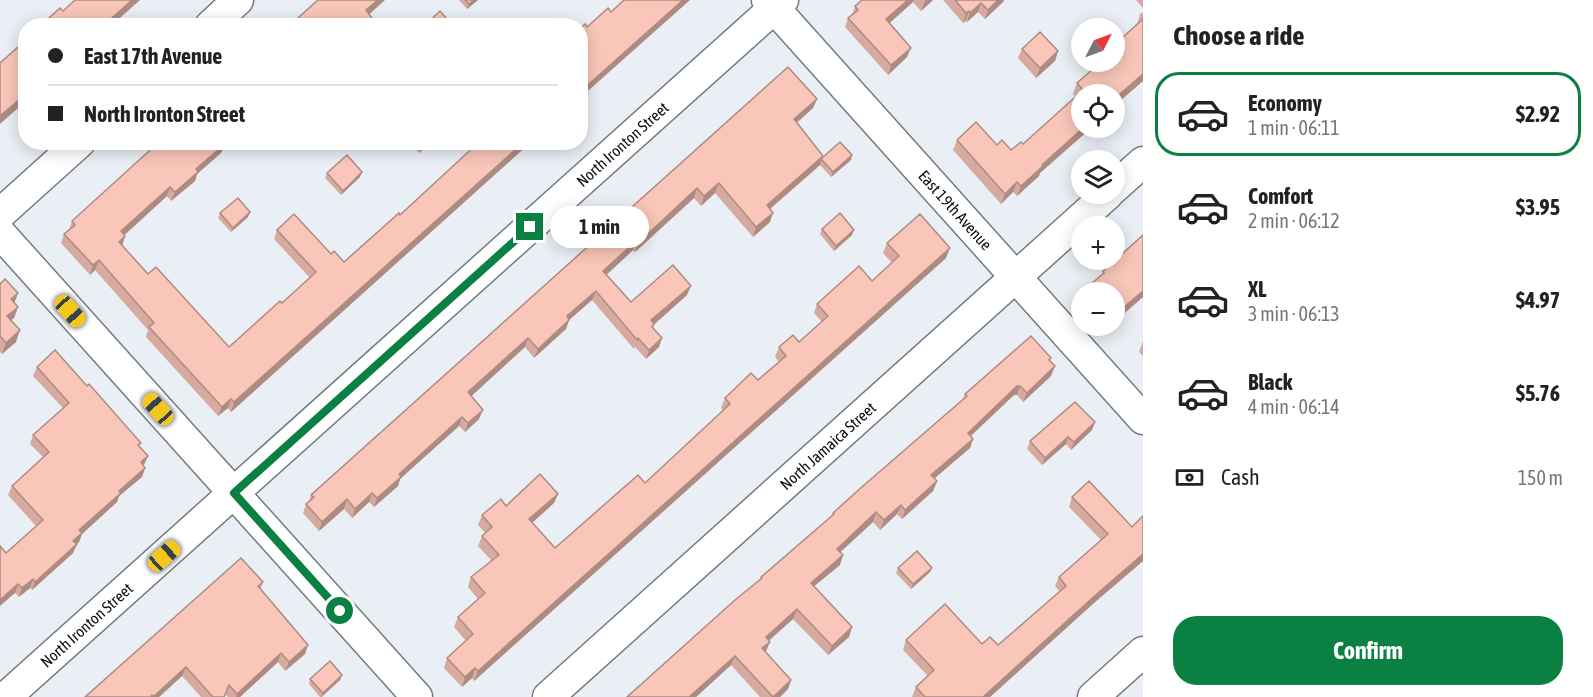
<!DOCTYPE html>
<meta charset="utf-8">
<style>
:root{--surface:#fff;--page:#f2f2f2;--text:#222;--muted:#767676;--line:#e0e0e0;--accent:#0b8043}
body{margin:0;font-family:"Asap Condensed",sans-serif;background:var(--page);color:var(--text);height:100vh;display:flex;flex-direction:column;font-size:22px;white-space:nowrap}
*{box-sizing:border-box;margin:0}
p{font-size:20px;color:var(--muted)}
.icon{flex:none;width:33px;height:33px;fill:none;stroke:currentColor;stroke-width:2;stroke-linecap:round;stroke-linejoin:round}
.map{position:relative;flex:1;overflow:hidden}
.sheet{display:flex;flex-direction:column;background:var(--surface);width:450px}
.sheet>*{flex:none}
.banner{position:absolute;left:18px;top:18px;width:570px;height:132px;border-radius:24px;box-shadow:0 3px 15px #0003;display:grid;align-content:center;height:132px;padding:0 30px;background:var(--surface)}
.needle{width:39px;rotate:48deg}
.buttons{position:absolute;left:1071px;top:18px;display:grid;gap:12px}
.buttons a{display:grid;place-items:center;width:54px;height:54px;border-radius:50%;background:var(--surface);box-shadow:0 3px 15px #0003;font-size:30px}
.end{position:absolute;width:27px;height:27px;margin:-14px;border:8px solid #0b8043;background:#fff;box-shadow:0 0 0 3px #fff}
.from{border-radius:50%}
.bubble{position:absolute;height:42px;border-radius:21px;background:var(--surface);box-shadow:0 3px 15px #0003;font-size:20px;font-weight:700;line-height:42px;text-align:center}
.car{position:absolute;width:18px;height:36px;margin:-18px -9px;border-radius:8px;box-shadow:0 0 4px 2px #0007;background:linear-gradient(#f5c518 24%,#345 0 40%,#f5c518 0 76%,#345 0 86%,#f5c518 0)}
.banner b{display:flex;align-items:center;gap:21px;height:57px;font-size:22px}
.banner b+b{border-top:2px solid var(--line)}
.banner i{width:15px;height:15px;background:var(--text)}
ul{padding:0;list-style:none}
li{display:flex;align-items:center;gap:18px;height:84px;margin:0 12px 9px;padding:0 18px;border:3px solid transparent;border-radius:24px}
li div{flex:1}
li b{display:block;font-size:22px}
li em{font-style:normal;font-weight:700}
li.active{border-color:var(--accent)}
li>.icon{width:54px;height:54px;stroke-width:1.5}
h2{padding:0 30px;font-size:27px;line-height:72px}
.pay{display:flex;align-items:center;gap:15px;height:66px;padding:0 30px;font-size:22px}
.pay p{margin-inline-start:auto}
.cta{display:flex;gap:12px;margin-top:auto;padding:12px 30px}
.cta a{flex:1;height:69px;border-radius:24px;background:var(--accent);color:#fff;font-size:24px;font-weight:700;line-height:69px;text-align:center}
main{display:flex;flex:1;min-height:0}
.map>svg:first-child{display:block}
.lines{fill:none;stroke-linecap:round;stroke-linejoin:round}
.minor-casing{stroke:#757a7e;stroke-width:33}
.minor{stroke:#fff;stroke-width:30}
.wall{fill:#d6aa9f}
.shaded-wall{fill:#ae8b82}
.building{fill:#f9c6b9;stroke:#ae8b82;stroke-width:1.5}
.route{stroke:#0b8043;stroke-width:8}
.labels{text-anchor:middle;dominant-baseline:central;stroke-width:4.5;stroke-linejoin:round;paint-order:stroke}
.street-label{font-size:16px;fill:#0c0e10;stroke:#eaeff5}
</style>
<main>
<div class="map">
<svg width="1143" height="697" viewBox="0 0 1143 697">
<rect width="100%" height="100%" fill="#eaeff5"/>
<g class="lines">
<g class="minor-casing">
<g id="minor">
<path id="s1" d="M 767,0 L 1143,419"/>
<polyline points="210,26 238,0"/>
<polyline points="1114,188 1143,162"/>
<polyline points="0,214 80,142"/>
<polyline points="0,233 417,697"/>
<path id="s2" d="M 6,697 L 783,0"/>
<path id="s3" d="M 548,697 L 1108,194"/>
<polyline points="1093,697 1143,652"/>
</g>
</g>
<use href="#minor" class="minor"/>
</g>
<g class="wall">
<polygon points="459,0 478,0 467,9"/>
<polygon points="862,0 933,0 921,11 913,2 889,23 907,57 888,75 845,27 848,18 852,15 855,6"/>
<polygon points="943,0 1004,0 1003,2 985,19 978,12 967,22 965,21 963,23"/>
<polygon points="1136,0 1143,0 1143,8"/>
<polygon points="1143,12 1143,81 1114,106 1114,94 1082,128 1091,128 1040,173 1039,176 1017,196 1013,192 1001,204 953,150 957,140 997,145 1011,150 1023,144 1076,97 1073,94 1077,83 1114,62 1137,25 1140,14"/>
<polygon points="1022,49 1058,51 1055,61 1036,78 1018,58"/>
<polygon points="788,67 817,99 813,108 797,123 823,156 822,158 851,160 831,177 820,165 770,209 770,222 753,237 715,193 701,206 694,198 635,252 633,250 606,275 631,302 687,295 654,324 653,328 659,347 646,359 635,347 634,349 592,300 569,320 566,329 534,358 525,347 471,396 479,419 465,432 459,426 400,479 398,486 374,507 369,502 352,518 344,509 319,531 303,513 306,504 309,501 311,495"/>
<polygon points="410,142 431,142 419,153"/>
<polygon points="479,142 531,142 231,412 228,408 218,416 146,337 148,330 95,270 90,275 61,243 64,234 69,230 72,221 223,149 221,153 197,174 195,181 171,201 167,196 124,235 125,236 122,246 148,274 229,347 282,303 310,278 274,239 277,230 331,254 344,262 400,215"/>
<polygon points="327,173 360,177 341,195 325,178"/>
<polygon points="220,213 248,217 231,232 218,218"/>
<polygon points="822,229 852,235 834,251 820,234"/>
<polygon points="1143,235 1143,297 1114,322 1114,292 1088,292 1091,284 1101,276 1103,271"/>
<polygon points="887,243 946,258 474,681 472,678 462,687 444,668 447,658 466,641 454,627 458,617 478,599 468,587 471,577 492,561 478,546 482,536 485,533 478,525 482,515 506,506 558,494 554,503 532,523 555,548 645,483 723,410 721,408 725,398 758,380 779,362 775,357 779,347 799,342 822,322 814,313 817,304 872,281 892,263 883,253"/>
<polygon points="0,284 18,293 14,302 18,307 14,318 11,320 16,342 2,354 0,352"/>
<polygon points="1143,341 1143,356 1139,352"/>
<polygon points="1050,361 1051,376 1023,402 1017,395 1014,395 971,436 973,439 970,448 934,478 937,481 933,491 902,519 897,514 880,530 873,522 840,552 840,565 814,586 852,627 849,637 828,655 793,619 769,641 765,652 791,680 788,689 780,697 760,697 731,665 696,697 627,697 760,580 761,577 832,516 833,513 963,399 965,394"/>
<polygon points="37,367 139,446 144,465 143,466 145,468 142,477 119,496 117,502 82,534 79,542 77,544 73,553 32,590 30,588 19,597 15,593 6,553 36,526 8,495 12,486 43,457 30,444 33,435 63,408 33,376"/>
<polygon points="1095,422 1092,430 1071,450 1066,444 1042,465 1027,449 1030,441"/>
<polygon points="1072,497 1132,527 1143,516 1143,561 1095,602 990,697 912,697 916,687 928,676 903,650 906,640 998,645 1060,592 1055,586 1059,577 1101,540 1069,507"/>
<polygon points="898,568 932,568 930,572 911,589 896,573"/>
<polygon points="263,582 261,589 305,654 285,671 278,662 240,697 228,697 225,694 224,697 201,697 182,676 159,697 85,697"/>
<polygon points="342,675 340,680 322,697 320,697 309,684 310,679"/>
</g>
<g class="shaded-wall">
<polygon points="132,0 140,0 111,26 103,26"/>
<polygon points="378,0 385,0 363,20 366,10"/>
<polygon points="474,0 478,0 467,9 469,4"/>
<polygon points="683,0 690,0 580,98 580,92"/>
<polygon points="908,0 914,0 913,2 883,29 886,19"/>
<polygon points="926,0 933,0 921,11 925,1"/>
<polygon points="998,0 1004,0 1003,2 985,19 988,10"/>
<polygon points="981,3 978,12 967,22 970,13"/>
<polygon points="969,11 965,21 963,23 966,13"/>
<polygon points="911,48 907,57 888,75 891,65"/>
<polygon points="1058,51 1055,61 1036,78 1040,68"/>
<polygon points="1143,74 1143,81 1114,106 1114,99"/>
<polygon points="26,94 26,101 0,124 0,116"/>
<polygon points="817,99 813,108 790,128 794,119"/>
<polygon points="1083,128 1091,128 1040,173 1039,176 1017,196 1021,186 1042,165"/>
<polygon points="223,142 230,142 223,149 221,153 197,174 195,181 171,201 175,192 196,169"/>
<polygon points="424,142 431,142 419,153 422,144"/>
<polygon points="524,142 531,142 231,412 234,402"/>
<polygon points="852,155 851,160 831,177 833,172"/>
<polygon points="823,156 820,165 764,214 767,205"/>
<polygon points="362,172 360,177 341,195 343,191"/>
<polygon points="1017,182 1013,192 1001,204 1005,194"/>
<polygon points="719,183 715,193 701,206 704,196"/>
<polygon points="170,187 167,196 118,241 121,231"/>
<polygon points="697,188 694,198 635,252 638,243"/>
<polygon points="250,212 248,217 231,232 233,228"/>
<polygon points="773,213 770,222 753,237 756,227"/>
<polygon points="854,230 852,235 834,251 836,246"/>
<polygon points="125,236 122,246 119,242"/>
<polygon points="636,241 633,250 600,281 603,271"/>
<polygon points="950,248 946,258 474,681 478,671"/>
<polygon points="99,260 95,270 90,275 93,265"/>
<polygon points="691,286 687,295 648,330 651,320"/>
<polygon points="596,291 592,300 569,320 566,329 534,358 538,349 567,316"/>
<polygon points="1143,291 1143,297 1114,322 1117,313"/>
<polygon points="18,293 14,304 11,299"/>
<polygon points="18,307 14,318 3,327 7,316"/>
<polygon points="20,330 16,342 2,354 6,343"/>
<polygon points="528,338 525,347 465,402 468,392"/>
<polygon points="662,338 659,347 646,359 649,350"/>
<polygon points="1055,366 1051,376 1023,402 1027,393"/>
<polygon points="1017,386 1020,386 1017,395 1014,395 964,442 968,433"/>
<polygon points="231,399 228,408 218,416 222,407"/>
<polygon points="483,410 479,419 465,432 468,423"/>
<polygon points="462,417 459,426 400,479 398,486 374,507 377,498 399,474"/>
<polygon points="1095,422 1092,430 1071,450 1074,442"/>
<polygon points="1068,437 1066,444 1042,465 1045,458"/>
<polygon points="973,439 970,448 928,484 931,475"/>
<polygon points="148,456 144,465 137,471 141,462"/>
<polygon points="145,468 142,477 119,496 117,502 82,534 79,542 70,549 73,541 79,530 119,491"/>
<polygon points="937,481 933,491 902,519 905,510"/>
<polygon points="372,493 369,502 352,518 355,509"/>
<polygon points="558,494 554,503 525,529 529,519"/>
<polygon points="347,499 344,509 319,531 322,522"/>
<polygon points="901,505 897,514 880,530 884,520"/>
<polygon points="876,512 873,522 834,558 837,549"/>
<polygon points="77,544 73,553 32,590 35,582"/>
<polygon points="1143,554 1143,561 1095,602 990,697 983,697 1099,592"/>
<polygon points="843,555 840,565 807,592 811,583"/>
<polygon points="932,568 930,572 911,589 913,584"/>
<polygon points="33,579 30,588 19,597 22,588"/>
<polygon points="18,584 15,593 0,606 0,600"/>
<polygon points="797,609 793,619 762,646 766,637"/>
<polygon points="852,627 849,637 828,655 832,646"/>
<polygon points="770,642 766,651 758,658 762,648"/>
<polygon points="308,645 305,654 285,671 289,662"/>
<polygon points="281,653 278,662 240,697 236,697 237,694"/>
<polygon points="735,656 731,665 696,697 689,697"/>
<polygon points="186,667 182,676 159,697 153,697"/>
<polygon points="475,668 472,678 462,687 465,677"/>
<polygon points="342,675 340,680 321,697 323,693"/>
<polygon points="791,680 788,689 780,697 773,697"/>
</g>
<g class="building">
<polygon points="75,0 132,0 103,26 40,26 60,8 63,11"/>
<polygon points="318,0 378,0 366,10 374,21 369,26 289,26"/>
<polygon points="465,0 474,0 469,4"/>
<polygon points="624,0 683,0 580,92 580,29 585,24 587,27 608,8 611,12"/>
<polygon points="862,0 908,0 886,19 911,48 891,65 848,18 858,10 855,6"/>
<polygon points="955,0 998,0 988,10 981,3 970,13 969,11 966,13"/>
<polygon points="440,11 453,26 424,26"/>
<polygon points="1143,19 1143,74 1114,99 1114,94 1082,94 1082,128 1083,128 1042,165 1043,166 1021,186 1017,182 1005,194 957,140 976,122 997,145 1002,140 1011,150 1021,142 1023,144 1083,90 1077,83 1101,62 1114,62 1114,45"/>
<polygon points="1040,32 1058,51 1040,68 1022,49"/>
<polygon points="26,40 26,94 0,116 0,63"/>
<polygon points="788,67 817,99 794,119 823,156 767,205 773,213 756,227 719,183 704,196 697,188 638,243 636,241 603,271 631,302 673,265 691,286 651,320 654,324 652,327 662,338 649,350 638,338 637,340 596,291 567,316 569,320 538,349 528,338 468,392 483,410 468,423 462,417 399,474 401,477 377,498 372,493 355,509 347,499 322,522 306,504 314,497 311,495"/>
<polygon points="159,142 223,142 225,144 196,169 198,172 175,192 170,187 121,231 125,236 119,242 148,274 156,267 229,347 280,301 282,303 316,272 277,230 294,214 331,254 334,251 344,262 399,213 400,215 479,142 524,142 234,402 231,399 222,407 149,327 154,323 99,260 93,265 64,234 75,225 72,221"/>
<polygon points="840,142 852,155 833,172 822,160 822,158"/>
<polygon points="347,155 362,172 343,191 327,173"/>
<polygon points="238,198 250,212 233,228 220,213"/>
<polygon points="840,213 854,230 836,246 822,229"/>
<polygon points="920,214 950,248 478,671 475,668 465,677 447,658 473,634 458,617 485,593 471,577 499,555 482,536 492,527 482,515 501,499 506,506 540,474 558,494 529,519 555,548 638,475 645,483 730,404 725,398 751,373 758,380 786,356 779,347 793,335 799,342 828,316 817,304 859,266 872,281 899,256 887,243"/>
<polygon points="1143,235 1143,291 1117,313 1114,310 1114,292 1099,292 1091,284 1104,273 1103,271"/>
<polygon points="5,279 18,293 11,299 18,307 7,316 20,330 6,343 0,336 0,284"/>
<polygon points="1031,336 1051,358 1049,360 1055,366 1027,393 1020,386 1017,386 968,433 973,439 931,475 937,481 905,510 901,505 884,520 876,512 837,549 843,555 811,583 852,627 832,646 797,609 766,637 770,642 762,648 791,680 773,697 735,656 689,697 627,697 735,600 762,578 761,577 834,514 833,513 863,486 967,396 965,394"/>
<polygon points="55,350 87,386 89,384 141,443 138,445 148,456 141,462 145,468 119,491 121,493 79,530 82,533 73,541 77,544 35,582 33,579 22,588 18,584 0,600 0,546 6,553 43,520 12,486 49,452 33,435 69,403 37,367"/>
<polygon points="1075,402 1095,422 1074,442 1068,437 1045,458 1030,441"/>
<polygon points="1089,481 1132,527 1143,516 1143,554 1099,592 983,697 925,697 916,687 934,670 906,640 945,604 982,644 990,637 998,645 1066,586 1059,577 1108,534 1072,497"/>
<polygon points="917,551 932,568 913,584 898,568"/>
<polygon points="241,558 263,582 258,586 308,645 289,662 281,653 237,694 229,685 224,697 213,697 186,667 154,696 151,695 153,697 85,697"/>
<polygon points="330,661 342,675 323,693 310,679"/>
</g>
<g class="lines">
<polyline class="route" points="340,611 234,493 530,227"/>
</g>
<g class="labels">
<g class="street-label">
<text stroke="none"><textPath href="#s2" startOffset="828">North Ironton Street</textPath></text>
<text stroke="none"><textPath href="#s1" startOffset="282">East 19th Avenue</textPath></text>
<text stroke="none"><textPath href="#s3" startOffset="376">North Jamaica Street</textPath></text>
<text stroke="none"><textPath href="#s2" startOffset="108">North Ironton Street</textPath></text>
</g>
</g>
</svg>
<div class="buttons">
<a><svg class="needle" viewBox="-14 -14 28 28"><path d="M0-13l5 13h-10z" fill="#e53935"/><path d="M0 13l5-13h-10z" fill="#767676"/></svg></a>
<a><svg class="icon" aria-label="locate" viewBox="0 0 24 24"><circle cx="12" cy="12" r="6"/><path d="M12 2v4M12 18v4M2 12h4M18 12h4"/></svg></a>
<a><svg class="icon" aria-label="layers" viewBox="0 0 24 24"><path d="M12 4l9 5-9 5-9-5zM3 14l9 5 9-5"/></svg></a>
<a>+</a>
<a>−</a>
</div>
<i class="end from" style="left:340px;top:611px"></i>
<i class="end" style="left:530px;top:227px"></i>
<div class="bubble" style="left:550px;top:206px;width:99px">1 min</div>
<i class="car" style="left:70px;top:311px;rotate:138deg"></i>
<i class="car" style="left:158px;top:409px;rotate:318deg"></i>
<i class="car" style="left:164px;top:556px;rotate:48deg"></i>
<div class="banner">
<b><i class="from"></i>East 17th Avenue</b>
<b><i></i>North Ironton Street</b>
</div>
</div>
<section class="sheet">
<h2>Choose a ride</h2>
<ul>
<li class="active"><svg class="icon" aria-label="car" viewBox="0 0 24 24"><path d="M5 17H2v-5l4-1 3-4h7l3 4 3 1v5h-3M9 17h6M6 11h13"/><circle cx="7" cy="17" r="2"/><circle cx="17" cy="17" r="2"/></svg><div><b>Economy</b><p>1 min · 06:11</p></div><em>$2.92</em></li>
<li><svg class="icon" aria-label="car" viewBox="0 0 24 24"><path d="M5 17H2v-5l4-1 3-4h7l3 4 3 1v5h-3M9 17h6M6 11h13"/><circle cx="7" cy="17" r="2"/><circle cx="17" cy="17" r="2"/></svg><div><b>Comfort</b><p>2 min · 06:12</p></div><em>$3.95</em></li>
<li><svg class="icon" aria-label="car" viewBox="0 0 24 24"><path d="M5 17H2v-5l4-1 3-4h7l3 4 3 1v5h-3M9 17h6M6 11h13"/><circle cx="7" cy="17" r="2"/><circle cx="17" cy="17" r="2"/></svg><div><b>XL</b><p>3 min · 06:13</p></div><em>$4.97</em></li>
<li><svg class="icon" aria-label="car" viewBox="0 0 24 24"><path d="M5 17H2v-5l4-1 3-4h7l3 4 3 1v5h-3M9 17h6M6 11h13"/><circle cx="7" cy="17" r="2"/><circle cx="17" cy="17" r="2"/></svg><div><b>Black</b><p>4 min · 06:14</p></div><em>$5.76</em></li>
</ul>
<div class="pay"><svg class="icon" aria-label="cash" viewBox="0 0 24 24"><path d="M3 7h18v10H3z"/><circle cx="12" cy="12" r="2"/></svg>Cash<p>150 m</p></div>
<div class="cta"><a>Confirm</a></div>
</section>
</main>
